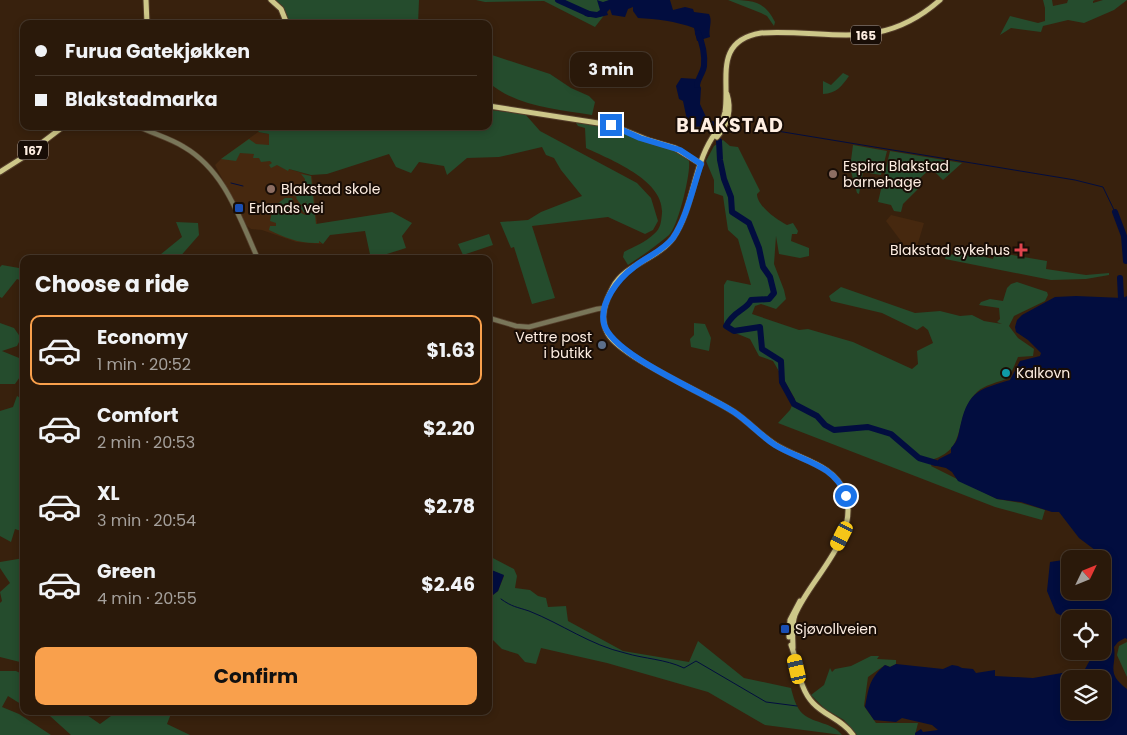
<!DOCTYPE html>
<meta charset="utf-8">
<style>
:root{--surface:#2a190a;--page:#322213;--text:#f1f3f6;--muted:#a5a09c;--line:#46382b;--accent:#f9a04c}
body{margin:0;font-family:Poppins,sans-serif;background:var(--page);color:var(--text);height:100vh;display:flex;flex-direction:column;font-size:19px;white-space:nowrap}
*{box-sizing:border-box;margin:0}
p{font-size:16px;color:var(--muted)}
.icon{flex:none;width:28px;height:28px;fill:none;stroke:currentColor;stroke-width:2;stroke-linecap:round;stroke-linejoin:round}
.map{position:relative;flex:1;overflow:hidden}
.side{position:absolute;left:20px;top:255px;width:472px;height:460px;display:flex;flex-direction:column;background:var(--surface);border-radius:10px;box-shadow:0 2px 8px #0003,0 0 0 1px var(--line)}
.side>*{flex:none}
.banner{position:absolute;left:20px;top:20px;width:472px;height:110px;border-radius:10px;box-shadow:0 2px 8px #0003,0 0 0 1px var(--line);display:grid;align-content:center;height:110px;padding:0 15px;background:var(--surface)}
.needle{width:32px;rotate:47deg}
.buttons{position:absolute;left:1061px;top:550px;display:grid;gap:10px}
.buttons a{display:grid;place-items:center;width:50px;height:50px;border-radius:10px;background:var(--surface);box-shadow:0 2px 8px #0003,0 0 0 1px var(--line);font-size:25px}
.end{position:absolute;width:22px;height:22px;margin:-11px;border:6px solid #1a73e8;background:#fff;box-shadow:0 0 0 2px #fff}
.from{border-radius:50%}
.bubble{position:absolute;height:35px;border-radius:10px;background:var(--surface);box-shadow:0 2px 8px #0003,0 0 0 1px var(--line);font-size:16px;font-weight:700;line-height:35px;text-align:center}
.car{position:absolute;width:15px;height:30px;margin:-15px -8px;border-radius:6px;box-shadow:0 0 4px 1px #0007;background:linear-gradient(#f5c518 24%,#345 0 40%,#f5c518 0 76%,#345 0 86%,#f5c518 0)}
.banner b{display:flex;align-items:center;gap:18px;height:48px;font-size:19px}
.banner b+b{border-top:1px solid var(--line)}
.banner i{width:12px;height:12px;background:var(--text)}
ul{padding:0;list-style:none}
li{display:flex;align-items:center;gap:15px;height:70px;margin:0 10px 8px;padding:0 5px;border:2px solid transparent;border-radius:10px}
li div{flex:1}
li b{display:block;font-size:19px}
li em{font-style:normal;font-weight:700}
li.selected{border-color:var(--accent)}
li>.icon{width:45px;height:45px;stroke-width:1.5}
h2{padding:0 15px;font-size:22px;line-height:60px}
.cta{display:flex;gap:10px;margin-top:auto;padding:10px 15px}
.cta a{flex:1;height:58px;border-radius:10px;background:var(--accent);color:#111;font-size:20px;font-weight:700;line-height:58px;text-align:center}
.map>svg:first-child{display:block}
.built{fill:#46280f}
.green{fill:#254c2d}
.water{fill:#020d3f;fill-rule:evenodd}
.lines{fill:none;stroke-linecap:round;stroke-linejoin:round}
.stream{stroke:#020d3f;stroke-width:1}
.river{stroke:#020d3f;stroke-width:6}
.minor-casing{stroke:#543e2b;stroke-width:6}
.major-casing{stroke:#543e2b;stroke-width:7}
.minor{stroke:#797659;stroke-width:4.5}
.major{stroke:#cdc789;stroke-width:5}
.route{stroke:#1a73e8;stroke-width:6}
.education-dot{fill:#8d6e63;stroke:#180d06;stroke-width:2}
.transit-dot{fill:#1a4fb4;stroke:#180d06;stroke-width:2}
.health-dot{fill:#e0444e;stroke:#180d06;stroke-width:2}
.service-dot{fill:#5c6f8a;stroke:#180d06;stroke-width:2}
.culture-dot{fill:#0f9aa8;stroke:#180d06;stroke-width:2}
.labels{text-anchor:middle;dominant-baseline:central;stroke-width:4;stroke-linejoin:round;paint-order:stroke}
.shield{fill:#180d06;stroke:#b9aaa0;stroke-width:1}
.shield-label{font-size:12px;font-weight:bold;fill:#feeee2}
.poi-label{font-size:14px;fill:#feeee2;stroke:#180d06;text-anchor:start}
.district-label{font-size:19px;font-weight:bold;letter-spacing:1px;fill:#feeee2;stroke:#180d06}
</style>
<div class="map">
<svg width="1127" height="735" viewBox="0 0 1127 735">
<rect width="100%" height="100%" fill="#38210d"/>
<g class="built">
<polygon points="258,132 269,134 269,146 274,156 289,169 312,176 319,241 322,244 296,242 262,230 251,229 247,226 215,165 222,158"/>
<polygon points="891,215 924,223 915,253 907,249 886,221"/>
</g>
<g class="green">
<polygon points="269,0 419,0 418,24 289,24 280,9"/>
<polygon points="476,0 616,0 595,27 544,1 485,2"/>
<path d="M 728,0 C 751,0 764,0 775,22 L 774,26 L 767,16 L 761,13 Z"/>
<polygon points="1043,0 1052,0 1053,6 1067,3 1068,0 1095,0 1093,1 1093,3 1103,0 1127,0 1114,10 1084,23 1068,20 1043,26 1041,32 1011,28 1000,35 1010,16 1038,23 1045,21 1045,8"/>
<path d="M 489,54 L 550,74 L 571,88 L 589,96 L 595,102 L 592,115 C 556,109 518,107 489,83 Z"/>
<path d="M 843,73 L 849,76 C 841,87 837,93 823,94 L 823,81 L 831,85 Z"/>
<polygon points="489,110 525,114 540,131 637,183 651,198 658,221 653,230 645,234 608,217 532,226 555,298 532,304 514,247 511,248 500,222 528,220 541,212 582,196 561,170 554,158 546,155 542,147 499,157 467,158 447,175 444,166 419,162 411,173 396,167 389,154 327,174 311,175 289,169 288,171 277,165 271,168 269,165 272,163 270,161 261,162 259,158 253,158 254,154 240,153 236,161 221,159 249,139 256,144 269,145 269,134 258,132 264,126 336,126 356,130 357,126 489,126"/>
<path d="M 576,123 L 607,126 L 679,152 L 689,161 C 691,173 678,227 669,235 C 656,246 642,256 628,265 L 623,257 L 624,252 C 633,247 646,242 654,234 C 661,228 661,222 662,213 C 664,180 611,160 586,148 L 585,128 L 578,126 Z"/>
<path d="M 723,140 L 730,146 L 738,147 L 760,191 L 757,194 C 757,206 777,220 787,225 L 793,223 L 798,231 L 797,234 L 792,234 L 791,241 L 809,248 L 809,256 L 800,258 L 779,254 L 776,236 L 774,264 L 784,290 L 786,299 L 776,309 L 761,304 L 755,306 L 752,314 L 799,330 L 808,329 L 853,342 L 912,369 L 918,364 L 917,351 L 933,343 L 928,330 L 923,326 L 917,330 L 882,313 L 831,301 L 829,296 L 841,287 L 915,313 L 940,311 L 960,316 L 972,315 L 984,321 L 1002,324 L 997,322 L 1000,319 L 999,308 L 979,305 L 981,302 L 990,299 L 1003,301 L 1007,288 L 1011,284 L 1017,282 L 1047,292 L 1048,295 L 1045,301 L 1014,316 L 1009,326 L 1018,338 L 1034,349 L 1033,356 L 1018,357 L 1009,378 C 999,382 984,385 977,392 C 953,415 969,448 934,459 L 931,466 L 997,499 L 1021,503 L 1045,510 L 1042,520 L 995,507 L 778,423 L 790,410 L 795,399 L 773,361 L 759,356 L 750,339 L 728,330 L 724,325 L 724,285 L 727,280 L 751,285 L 738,239 L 728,230 L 723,196 L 714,193 L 714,180 L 706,161 L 714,146 Z"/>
<polygon points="853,145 887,151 881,175 863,172 859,194 857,193 850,168"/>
<polygon points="890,151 962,163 943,180 931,168 918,180 922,185 903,204 901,212 894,211 891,205 878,202"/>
<path d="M 301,174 L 311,176 L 316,224 L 392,212 L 412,223 L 402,236 L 406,248 L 371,259 L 365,231 L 330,235 L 323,244 L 319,241 L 319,243 C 300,244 286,238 269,230 L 270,226 L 276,226 L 276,223 L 270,221 L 273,207 L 285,198 L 292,198 L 297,211 L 305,215 L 312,207 L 304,213 L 300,207 L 309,200 L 301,205 L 296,198 L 297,197 L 293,195 L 304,186 L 305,179 Z"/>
<polygon points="176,222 198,223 199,235 178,259 155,259 182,237"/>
<polygon points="489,234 493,245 463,255 458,244"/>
<polygon points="995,252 1047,261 1046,269 1086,275 1109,273 1109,275 1086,279 1051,280 945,259 946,255 969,253 993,259"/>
<polygon points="24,264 24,282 17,279 2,298 0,297 0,267 2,265 19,268"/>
<polygon points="0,323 14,328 21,338 17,346 2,351 24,360 24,371 15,384 0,384"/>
<polygon points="694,323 705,324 711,338 709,351 691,347 690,339 694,335"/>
<polygon points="17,396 24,400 24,532 15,529 11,542 0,536 0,411 13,407"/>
<path d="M 489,556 L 514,569 L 517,576 L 515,588 L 530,590 L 538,596 L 546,598 L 548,607 L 566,606 L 568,621 L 623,651 L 689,662 L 698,641 L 744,678 L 791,688 C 793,696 796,708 803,714 C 815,724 832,722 842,735 L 765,725 L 708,692 L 607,663 L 541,648 L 536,664 L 525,662 L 518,654 L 502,649 L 489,636 L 489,598 L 498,591 L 504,576 L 489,569 Z"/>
<polygon points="24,558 24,663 0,657 0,603 2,601 0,592 10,583 0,568 0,562"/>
<polygon points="1127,642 1127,677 1117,655 1119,646"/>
<polygon points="871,656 879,656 877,659 896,660 896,664 890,667 885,665 868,677 864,706 876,723 918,723 915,735 857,735 844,720 825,709 811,695 824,685 830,668 832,672 835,669 851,666"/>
<polygon points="0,671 16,671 24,675 24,706 8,696 2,707 19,714 51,735 0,735"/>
<polygon points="54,711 81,711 100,724 111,716 106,711 172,711 167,724 190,735 71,735 50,716"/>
</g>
<g class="water">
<path d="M 597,0 L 603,2 L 609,0 L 670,0 L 673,10 L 685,7 L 693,9 L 694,12 L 709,14 C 713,21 708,29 710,37 L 697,41 L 694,28 C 675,21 657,19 638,18 L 633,11 L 633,7 L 628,9 L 625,17 L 612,15 L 610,9 L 607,12 L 608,15 L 596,18 L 585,16 L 582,10 L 597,12 L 600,10 Z"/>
<polygon points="681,78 697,79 701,88 700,104 707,119 715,122 714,126 692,127 687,120 683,101 679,99 676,86"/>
<path d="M 1076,296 L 1123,298 L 1127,296 L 1127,639 L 1125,638 L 1118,642 L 1114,647 C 1117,666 1105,673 1127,689 L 1127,735 L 915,735 L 915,733 L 921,729 L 923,732 L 938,730 L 932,725 L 902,718 L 896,722 L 874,720 L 865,707 C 869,687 869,679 885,665 L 890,667 L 896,664 L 943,669 L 952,665 L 958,666 L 962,668 L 973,669 L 976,673 L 995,670 L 995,676 L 1033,678 L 1085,669 L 1095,651 L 1102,651 L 1105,642 L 1103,638 L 1102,619 L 1070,619 L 1070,626 L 1067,625 L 1067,620 L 1071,617 L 1066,618 L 1056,613 L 1047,591 L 1050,562 L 1070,559 L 1070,591 L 1102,591 L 1102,559 L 1085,559 L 1093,557 L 1095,555 L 1095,550 L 1079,538 L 1059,512 L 1052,512 L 1021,502 L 997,499 L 958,481 L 952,472 L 946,468 L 937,466 L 936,463 L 939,459 L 951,453 L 951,448 C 959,440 958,434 961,423 C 969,390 981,389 1010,380 L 1020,361 L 1040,356 L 1041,353 L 1028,340 L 1016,332 L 1015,327 L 1017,320 L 1022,315 L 1055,297 ZM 1070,679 L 1102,679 L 1102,711 L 1070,711 Z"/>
<polygon points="489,569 504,575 498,591 489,598"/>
</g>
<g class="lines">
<g class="stream">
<polyline points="759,128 1075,180 1103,187 1115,212"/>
<polyline points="231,183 243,186"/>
<path d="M 501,599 C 512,607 517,607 529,611 C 562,624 590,645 625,653 C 645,659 665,659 684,668 L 696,661 L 766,702 L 797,706"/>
</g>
<g class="river">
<polyline points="558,0 589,14"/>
<path d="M 697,85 C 698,78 703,73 704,66 C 705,55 702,42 698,33"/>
<path d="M 719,141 L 720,160 L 724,179 L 731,197 L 732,212 L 749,223 L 759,248 L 763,267 L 770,277 L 774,293 L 769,299 L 751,300 C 747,310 734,310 726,326 L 734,331 L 760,327 L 762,349 L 781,361 L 782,382 L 794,404 L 817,416 L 825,425 L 834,430 L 868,427 L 891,434 L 919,458 L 936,463"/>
<polyline points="1115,212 1124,236 1126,261"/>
<polyline points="1120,278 1121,298"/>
</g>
<g class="minor-casing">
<g id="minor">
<path d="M 138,126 C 153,134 170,138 184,147 C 225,171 239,217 258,259"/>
<polyline points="489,318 516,326 529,327 597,309 604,308"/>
</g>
</g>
<g class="major-casing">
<g id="major">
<polyline points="146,0 147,24"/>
<polyline points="271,0 281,9 287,24"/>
<polyline points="489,106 611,125 648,140 675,148 701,164"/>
<path d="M 717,137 C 728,124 732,110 727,94"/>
<polyline points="0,172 22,158 64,126"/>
<polyline points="789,637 790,620 800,601"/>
<path d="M 791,645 C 799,665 798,687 813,703 C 825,716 843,720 853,735"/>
<path d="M 793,648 C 793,636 791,627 795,615 C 810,578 861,537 845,493 C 834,464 800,460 776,445 C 761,436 749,422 734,412 C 707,394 622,358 608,334 C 599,318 605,302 613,287 C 625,264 658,259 673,238 C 693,209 693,168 712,138 C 718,130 723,123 725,112 C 730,80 713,41 761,33 C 831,29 880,53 940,0"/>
</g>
</g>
<use href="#minor" class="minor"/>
<use href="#major" class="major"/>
</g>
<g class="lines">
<path class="route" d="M 611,125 L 640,138 L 680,150 L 701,164 C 693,187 687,217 673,238 C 663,251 646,257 634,267 C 618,279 599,303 604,324 C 612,355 705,393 734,412 C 749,422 760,435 775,445 C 801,461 835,464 846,496"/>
</g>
<g class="education-dot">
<circle cx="833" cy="174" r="5"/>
<circle cx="271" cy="189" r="5"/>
</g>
<g class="transit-dot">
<rect x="234" y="203" width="10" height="10" rx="2.5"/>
<rect x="780" y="624" width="10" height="10" rx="2.5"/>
</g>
<path class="health-dot" d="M1018.5 242.5h5v5h5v5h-5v5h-5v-5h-5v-5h5z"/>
<circle class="service-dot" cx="602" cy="345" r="5"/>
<circle class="culture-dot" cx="1006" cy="373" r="5"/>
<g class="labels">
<g class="shield">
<rect x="851" y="25.5" width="30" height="19" rx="4"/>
<rect x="18" y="140.5" width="30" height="19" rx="4"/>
</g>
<g class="shield-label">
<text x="866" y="35">165</text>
<text x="33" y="150">167</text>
</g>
<g class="poi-label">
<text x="843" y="166">Espira Blakstad<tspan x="843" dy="16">barnehage</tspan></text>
<text x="281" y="189">Blakstad skole</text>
<text x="249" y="208">Erlands vei</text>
<text x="1010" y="250" text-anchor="end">Blakstad sykehus</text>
<text x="592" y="337" text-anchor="end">Vettre post<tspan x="592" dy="16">i butikk</tspan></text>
<text x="1016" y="373">Kalkovn</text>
<text x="795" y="629">Sjøvollveien</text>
</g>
<g class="district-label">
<text x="730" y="125">BLAKSTAD</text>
</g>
</g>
</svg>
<div class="buttons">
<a><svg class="needle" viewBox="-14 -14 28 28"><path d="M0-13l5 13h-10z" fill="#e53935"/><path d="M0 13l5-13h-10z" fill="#a5a09c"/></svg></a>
<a><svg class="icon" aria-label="locate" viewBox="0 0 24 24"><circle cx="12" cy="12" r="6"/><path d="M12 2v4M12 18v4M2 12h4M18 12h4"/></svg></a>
<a><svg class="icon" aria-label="layers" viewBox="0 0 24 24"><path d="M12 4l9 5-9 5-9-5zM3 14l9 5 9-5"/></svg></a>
</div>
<i class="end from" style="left:846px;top:496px"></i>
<i class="end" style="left:611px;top:125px"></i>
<div class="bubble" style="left:570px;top:52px;width:82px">3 min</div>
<i class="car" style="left:842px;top:536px;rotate:207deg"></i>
<i class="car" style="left:797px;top:669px;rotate:347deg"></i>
<div class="banner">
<b><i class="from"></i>Furua Gatekjøkken</b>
<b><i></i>Blakstadmarka</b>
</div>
<section class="side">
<h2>Choose a ride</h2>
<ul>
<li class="selected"><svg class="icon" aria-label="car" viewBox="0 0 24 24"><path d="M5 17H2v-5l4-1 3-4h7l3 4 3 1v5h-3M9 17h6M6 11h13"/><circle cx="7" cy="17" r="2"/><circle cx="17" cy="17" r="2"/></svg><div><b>Economy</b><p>1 min · 20:52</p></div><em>$1.63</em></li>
<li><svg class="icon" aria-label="car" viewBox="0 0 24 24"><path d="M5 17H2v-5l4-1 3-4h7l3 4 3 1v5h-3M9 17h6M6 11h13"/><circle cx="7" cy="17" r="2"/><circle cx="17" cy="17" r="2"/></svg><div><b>Comfort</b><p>2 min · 20:53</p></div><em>$2.20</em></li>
<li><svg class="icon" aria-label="car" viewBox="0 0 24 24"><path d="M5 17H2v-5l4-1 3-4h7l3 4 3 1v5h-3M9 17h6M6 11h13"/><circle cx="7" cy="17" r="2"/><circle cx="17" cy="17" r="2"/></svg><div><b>XL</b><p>3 min · 20:54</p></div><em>$2.78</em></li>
<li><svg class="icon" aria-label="car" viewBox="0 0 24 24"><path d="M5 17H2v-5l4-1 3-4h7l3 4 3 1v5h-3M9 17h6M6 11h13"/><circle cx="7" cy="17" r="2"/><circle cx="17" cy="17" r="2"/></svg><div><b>Green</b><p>4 min · 20:55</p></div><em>$2.46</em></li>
</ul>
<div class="cta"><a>Confirm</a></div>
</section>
</div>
